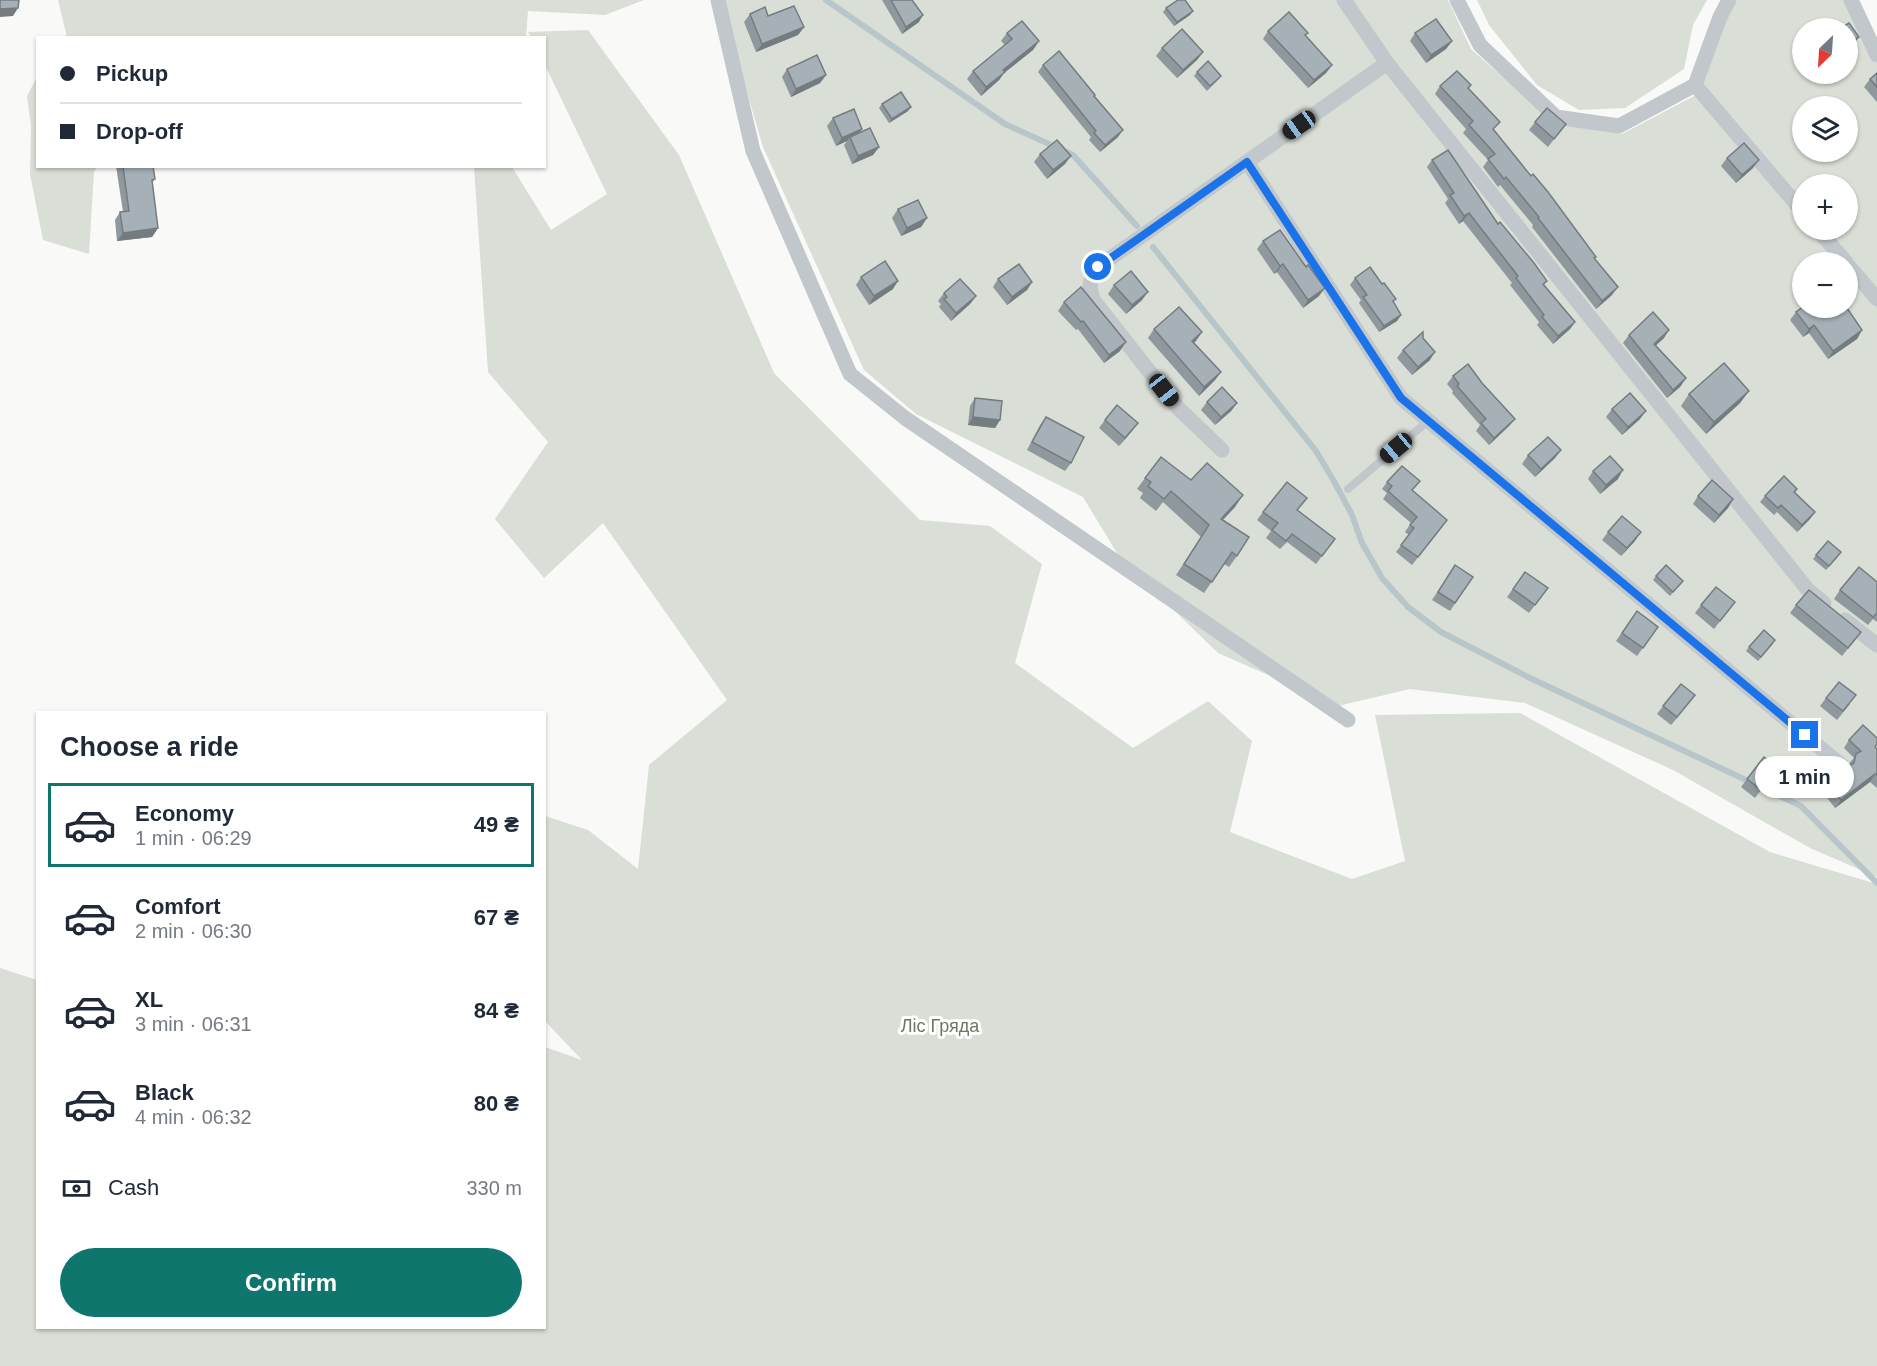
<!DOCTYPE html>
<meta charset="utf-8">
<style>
:root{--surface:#fff;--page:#f6f6f7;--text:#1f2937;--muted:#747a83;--line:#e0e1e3;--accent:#0f766e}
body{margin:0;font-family:Helvetica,sans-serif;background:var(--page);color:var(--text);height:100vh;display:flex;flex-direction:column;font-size:22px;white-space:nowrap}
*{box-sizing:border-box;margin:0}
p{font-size:20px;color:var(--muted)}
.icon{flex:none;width:33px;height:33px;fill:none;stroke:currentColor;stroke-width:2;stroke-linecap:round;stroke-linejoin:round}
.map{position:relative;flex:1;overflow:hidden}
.panel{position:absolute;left:36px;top:711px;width:510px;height:618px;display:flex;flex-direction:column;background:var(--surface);border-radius:0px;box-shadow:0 2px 4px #0004}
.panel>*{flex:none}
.hud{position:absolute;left:36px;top:36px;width:510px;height:132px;border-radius:0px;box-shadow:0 2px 4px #0004;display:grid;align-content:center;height:132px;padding:0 24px;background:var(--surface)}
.needle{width:39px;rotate:205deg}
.tools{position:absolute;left:1792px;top:18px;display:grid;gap:12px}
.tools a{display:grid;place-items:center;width:66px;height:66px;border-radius:50%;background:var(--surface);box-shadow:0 2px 4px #0004;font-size:30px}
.end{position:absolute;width:27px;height:27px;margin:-14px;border:8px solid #1a73e8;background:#fff;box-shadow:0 0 0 3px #fff}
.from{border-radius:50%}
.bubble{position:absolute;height:42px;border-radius:21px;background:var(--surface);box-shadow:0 2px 4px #0004;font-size:20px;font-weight:800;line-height:42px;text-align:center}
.car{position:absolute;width:18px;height:36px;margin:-18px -9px;border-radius:8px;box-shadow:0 0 4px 2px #0007;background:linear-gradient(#222 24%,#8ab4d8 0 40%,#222 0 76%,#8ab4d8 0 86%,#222 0)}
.hud b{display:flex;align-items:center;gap:21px;height:57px;font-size:22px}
.hud b+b{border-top:2px solid var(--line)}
.hud i{width:15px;height:15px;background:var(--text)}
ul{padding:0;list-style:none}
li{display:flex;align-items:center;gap:18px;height:84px;margin:0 12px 9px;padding:0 12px;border:3px solid transparent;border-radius:0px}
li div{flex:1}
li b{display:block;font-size:22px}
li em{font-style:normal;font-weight:800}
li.on{border-color:var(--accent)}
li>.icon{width:54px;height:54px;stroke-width:1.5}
h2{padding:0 24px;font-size:27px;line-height:72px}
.pay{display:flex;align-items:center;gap:15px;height:66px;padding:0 24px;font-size:22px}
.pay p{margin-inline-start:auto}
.action{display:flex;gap:12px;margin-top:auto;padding:12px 24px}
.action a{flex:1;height:69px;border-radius:36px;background:var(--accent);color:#fff;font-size:24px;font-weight:800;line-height:69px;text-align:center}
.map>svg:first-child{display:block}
.green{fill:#d9ded6;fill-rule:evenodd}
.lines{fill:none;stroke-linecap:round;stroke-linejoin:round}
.stream{stroke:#b8c6c9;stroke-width:6}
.lane{stroke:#c2c7cb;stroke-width:8}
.street{stroke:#c2c7cb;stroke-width:15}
.wall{fill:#8f989d}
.shaded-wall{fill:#747c80}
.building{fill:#a6b1b7;stroke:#747c80;stroke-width:1.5}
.route{stroke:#1a73e8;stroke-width:8}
.labels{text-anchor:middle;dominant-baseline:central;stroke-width:6;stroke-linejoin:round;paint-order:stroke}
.park-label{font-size:18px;fill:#687a62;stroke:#fff}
</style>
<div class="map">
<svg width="1877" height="1366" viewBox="0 0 1877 1366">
<rect width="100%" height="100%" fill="#f9f9f7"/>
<g class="green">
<polygon points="58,0 644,0 605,15 528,11 526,38 67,37"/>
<path d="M 720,0 L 1448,0 L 1471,49 L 1555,123 L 1622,134 L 1694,96 L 1726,20 L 1737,0 L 1848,0 L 1877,57 L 1877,877 L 1810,848 L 1673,770 L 1525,703 L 1410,689 L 1338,706 L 1218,653 L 1120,558 L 1083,497 L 916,414 L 864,370 L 763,147 ZM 1803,28 L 1848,28 L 1848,74 L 1803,74 ZM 1803,106 L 1848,106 L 1848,152 L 1803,152 ZM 1803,184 L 1848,184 L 1848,230 L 1803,230 ZM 1803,262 L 1848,262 L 1848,308 L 1803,308 Z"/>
<polygon points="1477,0 1707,0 1693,25 1684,69 1625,108 1579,110 1537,85 1489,25"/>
<polygon points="588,30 679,155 774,373 920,520 990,526 1042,564 1015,663 1133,748 1208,701 1252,741 1230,832 1352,879 1405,861 1375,715 1520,713 1770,852 1877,884 1877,1366 0,1366 0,968 37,980 38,1328 544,1328 545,1047 582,1060 545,1021 545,816 588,830 638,869 649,765 727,700 603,523 544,578 495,519 548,442 488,372 474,167 512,167 551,230 607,194 545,65 544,38 531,37 528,32"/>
<polygon points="37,77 38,166 97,167 94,172 89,254 43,240 30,174 31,126 27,96"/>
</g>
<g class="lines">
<g class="stream">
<polyline points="826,0 1005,124 1073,155 1137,226"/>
<polyline points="1153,247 1316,451 1335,483 1352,515 1362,543 1382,578 1408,607 1441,632 1530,678 1801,806 1877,883"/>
</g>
<polyline class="lane" points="1348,489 1428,421"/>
<g class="street">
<polyline points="718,0 753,151 850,374 905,418 1348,720"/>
<polyline points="1344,0 1387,63 1808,590 1824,603"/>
<polyline points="1457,0 1480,45 1556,117 1619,126 1695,85 1803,212"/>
<polyline points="1851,0 1877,55"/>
<polyline points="1695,85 1720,17 1729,0"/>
<polyline points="1247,162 1401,398 1841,765"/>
<polyline points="1818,230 1846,262"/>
<polyline points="1848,265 1877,299"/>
<path d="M 1222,450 L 1178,408 L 1094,301 C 1088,287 1089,279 1098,267 L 1387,63"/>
<polyline points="1845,620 1877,645"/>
</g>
</g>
<g class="wall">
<polygon points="882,0 912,0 919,22 902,34"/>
<polygon points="1166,8 1193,11 1190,15 1174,26 1163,12"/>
<polygon points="750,14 768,16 804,27 798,35 756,52 744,22"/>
<polygon points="1268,31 1306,36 1332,65 1326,73 1308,88 1263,39"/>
<polygon points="1007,33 1039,41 1033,50 1004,73 999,80 981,96 967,79 973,71 1005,45 1001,41"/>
<polygon points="1415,33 1452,41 1446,49 1426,63 1410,41"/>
<polygon points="1162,48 1203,52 1197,60 1177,78 1156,56"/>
<polygon points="1043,65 1094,96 1118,137 1100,152 1089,140 1091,137 1038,72"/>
<polygon points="787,69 826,75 820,83 791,97 782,77"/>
<polygon points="1197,72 1221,76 1218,80 1207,91 1194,76"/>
<polygon points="1877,73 1877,102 1864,87 1870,79"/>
<polygon points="1471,85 1469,88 1494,131 1596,257 1594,259 1612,295 1596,309 1532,227 1533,225 1500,185 1498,187 1483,167 1488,160 1463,133 1466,129 1435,94 1440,86"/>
<polygon points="882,104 908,111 889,123 879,108"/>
<polygon points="833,118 860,133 879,147 873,155 852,164 844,145 847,141 836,146 827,126"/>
<polygon points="1535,122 1566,124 1548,147 1529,130"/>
<polygon points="1040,154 1065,164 1047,179 1034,162"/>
<polygon points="1727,158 1753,168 1736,183 1721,166"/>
<polygon points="1432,160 1498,224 1547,281 1544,285 1575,322 1570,329 1553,344 1537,325 1539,322 1510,285 1512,283 1463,221 1459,224 1445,203 1448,199 1427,167"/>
<polygon points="116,166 153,166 155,179 152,183 158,228 152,237 117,241 115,220 120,212 123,212"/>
<polygon points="898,209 927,218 921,227 901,236 892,218"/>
<polygon points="1263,241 1319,296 1303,308 1277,272 1274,274 1257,249"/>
<polygon points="861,277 893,289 869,305 856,285"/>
<polygon points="1355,278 1401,315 1397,321 1379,332 1359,303 1361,300 1350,285"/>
<polygon points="998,279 1032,282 1027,290 1007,305 993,287"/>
<polygon points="1114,285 1142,300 1126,314 1108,294"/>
<polygon points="944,293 976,296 970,304 951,321 939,307 941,304 938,301"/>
<polygon points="1064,302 1120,351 1104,363 1078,329 1076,330 1058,311"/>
<polygon points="1796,312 1862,330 1857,339 1828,359 1809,333 1803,337 1790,320"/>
<polygon points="1154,329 1202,332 1194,343 1221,372 1215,380 1199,396 1148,338"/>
<polygon points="1629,335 1664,338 1656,345 1686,378 1680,387 1667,398 1623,343"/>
<polygon points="1423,338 1430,360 1412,375 1397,358 1403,350"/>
<polygon points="1453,376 1482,383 1515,419 1509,426 1489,445 1476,431 1480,425 1452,393 1453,391 1447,384"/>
<polygon points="1749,391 1740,403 1706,434 1681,406 1689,394"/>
<polygon points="975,398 1000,420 995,428 968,425 970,406"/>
<polygon points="1207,402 1237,403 1231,411 1215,425 1201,410"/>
<polygon points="1612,409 1640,419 1622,435 1606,417"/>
<polygon points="1046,417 1071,463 1065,471 1027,450 1040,425"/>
<polygon points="1105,420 1132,431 1119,446 1099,428"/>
<polygon points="1561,450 1555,458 1535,477 1522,464 1528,455"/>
<polygon points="1593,471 1618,479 1600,494 1588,479"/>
<polygon points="1145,478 1191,480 1235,507 1223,520 1237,556 1229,567 1224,564 1204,593 1176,575 1201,537 1163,502 1156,511 1140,498 1143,493 1137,489"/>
<polygon points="1387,482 1413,491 1442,527 1412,565 1396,552 1409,535 1405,532 1411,523 1383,499 1387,493 1382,489"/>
<polygon points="1797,489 1795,492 1815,512 1810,519 1797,532 1777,512 1774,515 1760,502 1765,496"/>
<polygon points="1698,496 1733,499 1728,508 1714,523 1693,504"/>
<polygon points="1298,510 1335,539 1316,564 1287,542 1280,549 1266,538 1271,531 1257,520 1263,512"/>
<polygon points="1608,532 1635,541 1621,556 1602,540"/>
<polygon points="1816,555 1838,557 1826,570 1813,559"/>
<polygon points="1455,565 1473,577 1450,611 1432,600"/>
<polygon points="1525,572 1548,588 1529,613 1507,597"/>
<polygon points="1656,576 1683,581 1670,596 1653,580"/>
<polygon points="1877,582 1877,622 1873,619 1868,625 1834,599 1840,590"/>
<polygon points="1735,602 1714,629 1695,613 1701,605"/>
<polygon points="1796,605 1855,640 1842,656 1790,613"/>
<polygon points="1637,611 1658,627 1637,656 1616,641"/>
<polygon points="1773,644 1758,661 1746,651 1749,647"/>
<polygon points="1826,698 1850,704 1837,720 1820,706"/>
<polygon points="1689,703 1671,725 1657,714 1663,706"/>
<polygon points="1849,740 1877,749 1877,788 1870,782 1835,808 1818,786 1824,778 1849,766 1850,762 1854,758 1844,748"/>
<polygon points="1778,768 1755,798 1741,787 1747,779"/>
</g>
<g class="shaded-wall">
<polygon points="18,8 13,16 0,17 0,9"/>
<polygon points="1193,11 1190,15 1174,26 1177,22"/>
<polygon points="923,15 919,22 902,34 906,27"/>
<polygon points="804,27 798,35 756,52 762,44"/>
<polygon points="1859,37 1856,41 1848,46 1848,44"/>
<polygon points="1039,41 1033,50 1004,73 999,80 981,96 986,87 1003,70"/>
<polygon points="1452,41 1446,49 1426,63 1431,55"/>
<polygon points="1203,52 1197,60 1177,78 1183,70"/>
<polygon points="1332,65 1326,73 1308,88 1314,80"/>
<polygon points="826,75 820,83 791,97 796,89"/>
<polygon points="911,107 908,111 889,123 892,119"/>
<polygon points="862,129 857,137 850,137 847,141 836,146 842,138"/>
<polygon points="1123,130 1118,137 1100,152 1105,145"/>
<polygon points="879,147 873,155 852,164 858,156"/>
<polygon points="1071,156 1065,164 1047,179 1053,170"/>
<polygon points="1759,160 1753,168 1736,183 1742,175"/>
<polygon points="1469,213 1463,221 1459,224 1464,216"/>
<polygon points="927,218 921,227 901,236 907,228"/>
<polygon points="158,228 152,237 117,241 123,233"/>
<polygon points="1283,264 1277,272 1274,274 1280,266"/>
<polygon points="898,281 893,289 869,305 874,296"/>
<polygon points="1032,282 1027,290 1007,305 1012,297"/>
<polygon points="1618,287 1612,295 1596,309 1602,301"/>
<polygon points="1325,288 1319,296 1303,308 1308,300"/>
<polygon points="1148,292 1142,300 1126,314 1132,305"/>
<polygon points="976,296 970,304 951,321 956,313"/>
<polygon points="1401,315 1397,321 1379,332 1384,326"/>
<polygon points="1575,322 1570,329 1553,344 1558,336"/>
<polygon points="1814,325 1809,333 1803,337 1809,329"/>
<polygon points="1669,330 1664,338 1649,352 1654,344"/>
<polygon points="1862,330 1857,339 1828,359 1833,351"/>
<polygon points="1202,332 1196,341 1186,349 1192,341"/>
<polygon points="1126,342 1120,351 1104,363 1109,355"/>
<polygon points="1435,352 1430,360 1412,375 1418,367"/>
<polygon points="1221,372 1215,380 1199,396 1204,387"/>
<polygon points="1686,378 1680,387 1667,398 1673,390"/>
<polygon points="1749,391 1740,403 1706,434 1714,422"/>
<polygon points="1237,403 1231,411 1215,425 1221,417"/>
<polygon points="1646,411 1640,419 1622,435 1628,427"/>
<polygon points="973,417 1000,420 995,428 968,425"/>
<polygon points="1515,419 1509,426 1489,445 1494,438"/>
<polygon points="1138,423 1132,431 1119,446 1125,438"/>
<polygon points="1561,450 1555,458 1535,477 1541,469"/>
<polygon points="1623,470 1618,479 1600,494 1606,485"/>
<polygon points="1243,495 1235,507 1213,530 1221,519"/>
<polygon points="1733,499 1728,508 1714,523 1719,515"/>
<polygon points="1815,512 1810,519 1797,532 1802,525"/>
<polygon points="1641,532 1635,541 1621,556 1627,548"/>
<polygon points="1695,695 1689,703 1671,725 1677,717"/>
<polygon points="1875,774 1870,782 1835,808 1841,800"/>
</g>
<g class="building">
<polygon points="0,0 19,0 18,8 0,9"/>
<polygon points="891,0 912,0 923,15 906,27"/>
<polygon points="1178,0 1185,0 1193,11 1177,22 1166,8"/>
<polygon points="794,6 804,27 762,44 750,14 765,7 768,16"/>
<polygon points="1289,12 1308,33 1305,35 1332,65 1314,80 1268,31"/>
<polygon points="1436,19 1452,41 1431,55 1415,33"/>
<polygon points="1022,21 1039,41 1003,70 1005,72 986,87 973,71 1012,39 1007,33"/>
<polygon points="1849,23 1859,37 1848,44 1848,28 1841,28"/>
<polygon points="1182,29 1203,52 1183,70 1162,48"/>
<polygon points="1059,51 1095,95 1094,96 1123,130 1105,145 1094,133 1096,131 1043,65"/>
<polygon points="817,55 826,75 796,89 787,69"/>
<polygon points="1208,61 1221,76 1210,86 1197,72"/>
<polygon points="1457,71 1471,85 1468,88 1500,122 1493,129 1531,176 1533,174 1548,192 1596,257 1594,258 1618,287 1602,301 1538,218 1539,217 1506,177 1504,179 1488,159 1495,154 1469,125 1473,121 1440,86"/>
<polygon points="1877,73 1877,87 1870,79"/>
<polygon points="901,92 911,107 892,119 882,104"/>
<polygon points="1547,108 1566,124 1554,139 1535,122"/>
<polygon points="854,109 862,129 842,138 833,118"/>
<polygon points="870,128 879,147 858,156 850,137"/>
<polygon points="1057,140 1071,156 1053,170 1040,154"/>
<polygon points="1744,143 1759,160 1742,175 1727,158"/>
<polygon points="1448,150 1498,224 1500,222 1534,263 1547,281 1543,284 1575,322 1558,336 1542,317 1544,315 1516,278 1518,276 1469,213 1464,216 1450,195 1454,193 1432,160"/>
<polygon points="123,166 153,166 155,179 152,180 158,228 123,233 120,212 129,211"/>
<polygon points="918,200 927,218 907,228 898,209"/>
<polygon points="1280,230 1306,267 1308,265 1325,288 1308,300 1283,264 1280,266 1263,241"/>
<polygon points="885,261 898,281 874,296 861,277"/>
<polygon points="1019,264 1032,282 1012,297 998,279"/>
<polygon points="1370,267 1382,284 1384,283 1396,299 1393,301 1401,315 1384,326 1363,297 1367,295 1355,278"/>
<polygon points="1131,271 1148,292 1132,305 1114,285"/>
<polygon points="960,279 976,296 956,313 944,299 947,297 944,293"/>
<polygon points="1081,287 1126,342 1109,355 1083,321 1081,322 1064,302"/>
<polygon points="1179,307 1202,332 1192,341 1221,372 1204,387 1154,329"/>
<polygon points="1803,307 1803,308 1847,308 1862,330 1833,351 1814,325 1809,329 1796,312"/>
<polygon points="1653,312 1669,330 1654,344 1686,378 1673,390 1629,335"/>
<polygon points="1423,332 1423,338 1435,352 1418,367 1403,350"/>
<polygon points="1724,363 1749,391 1714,422 1689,394"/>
<polygon points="1468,364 1482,383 1515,419 1494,438 1481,423 1486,419 1457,386 1459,384 1453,376"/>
<polygon points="1222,387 1237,403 1221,417 1207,402"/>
<polygon points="1630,393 1646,411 1628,427 1612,409"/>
<polygon points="975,398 1002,401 1000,420 973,417"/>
<polygon points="1117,405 1138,423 1125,438 1105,420"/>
<polygon points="1046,417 1084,437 1071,463 1032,442"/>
<polygon points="1548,437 1561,450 1541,469 1528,455"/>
<polygon points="1610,456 1623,470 1606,485 1593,471"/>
<polygon points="1161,457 1191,480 1207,463 1243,495 1221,519 1249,537 1237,556 1232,552 1212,582 1184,564 1209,525 1171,491 1164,499 1148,486 1151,482 1145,478"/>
<polygon points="1402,466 1420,481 1412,490 1447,520 1418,557 1401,545 1414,528 1410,525 1417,517 1388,491 1392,486 1387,482"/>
<polygon points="1784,476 1797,489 1794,492 1815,512 1802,525 1781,505 1778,508 1765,496"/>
<polygon points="1712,480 1733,499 1719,515 1698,496"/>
<polygon points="1287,482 1307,498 1297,510 1335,539 1322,556 1292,534 1286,541 1272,530 1278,523 1263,512"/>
<polygon points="1622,516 1641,532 1627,548 1608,532"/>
<polygon points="1828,541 1841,552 1829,566 1816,555"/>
<polygon points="1455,565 1473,577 1455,603 1438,592"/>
<polygon points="1666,565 1683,581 1673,592 1656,576"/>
<polygon points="1859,567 1877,582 1877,613 1873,617 1840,590"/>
<polygon points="1525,572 1548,588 1535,605 1513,589"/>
<polygon points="1716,587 1735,602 1720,621 1701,605"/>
<polygon points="1809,590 1861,632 1848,648 1796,605"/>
<polygon points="1637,611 1658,627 1643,648 1622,633"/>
<polygon points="1764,630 1775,640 1761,657 1749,647"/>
<polygon points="1839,682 1856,695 1843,711 1826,698"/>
<polygon points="1681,684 1695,695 1677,717 1663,706"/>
<polygon points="1863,725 1877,738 1877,744 1875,747 1877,749 1877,775 1875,774 1841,800 1824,778 1842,765 1849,766 1854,763 1856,754 1861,751 1849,740"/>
<polygon points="1764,757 1778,768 1760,789 1747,779"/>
</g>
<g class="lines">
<polyline class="route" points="1098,267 1247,162 1401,398 1805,735"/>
</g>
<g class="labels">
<g class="park-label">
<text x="940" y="1026">Ліс Гряда</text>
</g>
</g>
</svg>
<div class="tools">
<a><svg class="needle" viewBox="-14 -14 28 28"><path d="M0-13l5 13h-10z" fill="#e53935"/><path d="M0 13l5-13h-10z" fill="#747a83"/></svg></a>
<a><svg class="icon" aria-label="layers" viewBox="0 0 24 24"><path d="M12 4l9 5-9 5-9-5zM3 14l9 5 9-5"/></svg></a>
<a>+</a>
<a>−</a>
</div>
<i class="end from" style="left:1098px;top:267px"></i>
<i class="end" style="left:1805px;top:735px"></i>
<div class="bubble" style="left:1755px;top:756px;width:99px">1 min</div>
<i class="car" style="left:1299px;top:125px;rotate:235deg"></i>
<i class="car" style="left:1164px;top:390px;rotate:142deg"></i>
<i class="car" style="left:1396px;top:448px;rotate:230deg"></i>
<div class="hud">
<b><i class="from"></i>Pickup</b>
<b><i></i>Drop-off</b>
</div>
<section class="panel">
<h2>Choose a ride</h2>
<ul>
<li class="on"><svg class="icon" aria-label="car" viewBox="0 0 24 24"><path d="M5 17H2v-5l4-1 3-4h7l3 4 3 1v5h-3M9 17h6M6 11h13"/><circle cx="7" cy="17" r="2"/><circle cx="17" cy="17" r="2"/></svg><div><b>Economy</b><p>1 min · 06:29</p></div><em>49 ₴</em></li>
<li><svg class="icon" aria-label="car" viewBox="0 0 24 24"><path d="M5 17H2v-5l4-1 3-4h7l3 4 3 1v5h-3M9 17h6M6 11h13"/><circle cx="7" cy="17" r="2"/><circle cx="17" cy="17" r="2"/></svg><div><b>Comfort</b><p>2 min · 06:30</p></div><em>67 ₴</em></li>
<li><svg class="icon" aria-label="car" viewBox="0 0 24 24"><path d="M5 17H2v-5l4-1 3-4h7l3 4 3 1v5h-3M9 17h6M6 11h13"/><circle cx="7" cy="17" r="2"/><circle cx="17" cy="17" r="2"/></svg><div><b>XL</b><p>3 min · 06:31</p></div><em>84 ₴</em></li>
<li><svg class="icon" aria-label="car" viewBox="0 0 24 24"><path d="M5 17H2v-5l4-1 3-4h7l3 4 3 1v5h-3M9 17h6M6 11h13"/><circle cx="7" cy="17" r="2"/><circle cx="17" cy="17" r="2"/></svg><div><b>Black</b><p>4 min · 06:32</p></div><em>80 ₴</em></li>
</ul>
<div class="pay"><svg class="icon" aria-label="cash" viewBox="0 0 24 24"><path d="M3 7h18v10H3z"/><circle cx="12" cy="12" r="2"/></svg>Cash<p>330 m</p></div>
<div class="action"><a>Confirm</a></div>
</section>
</div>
